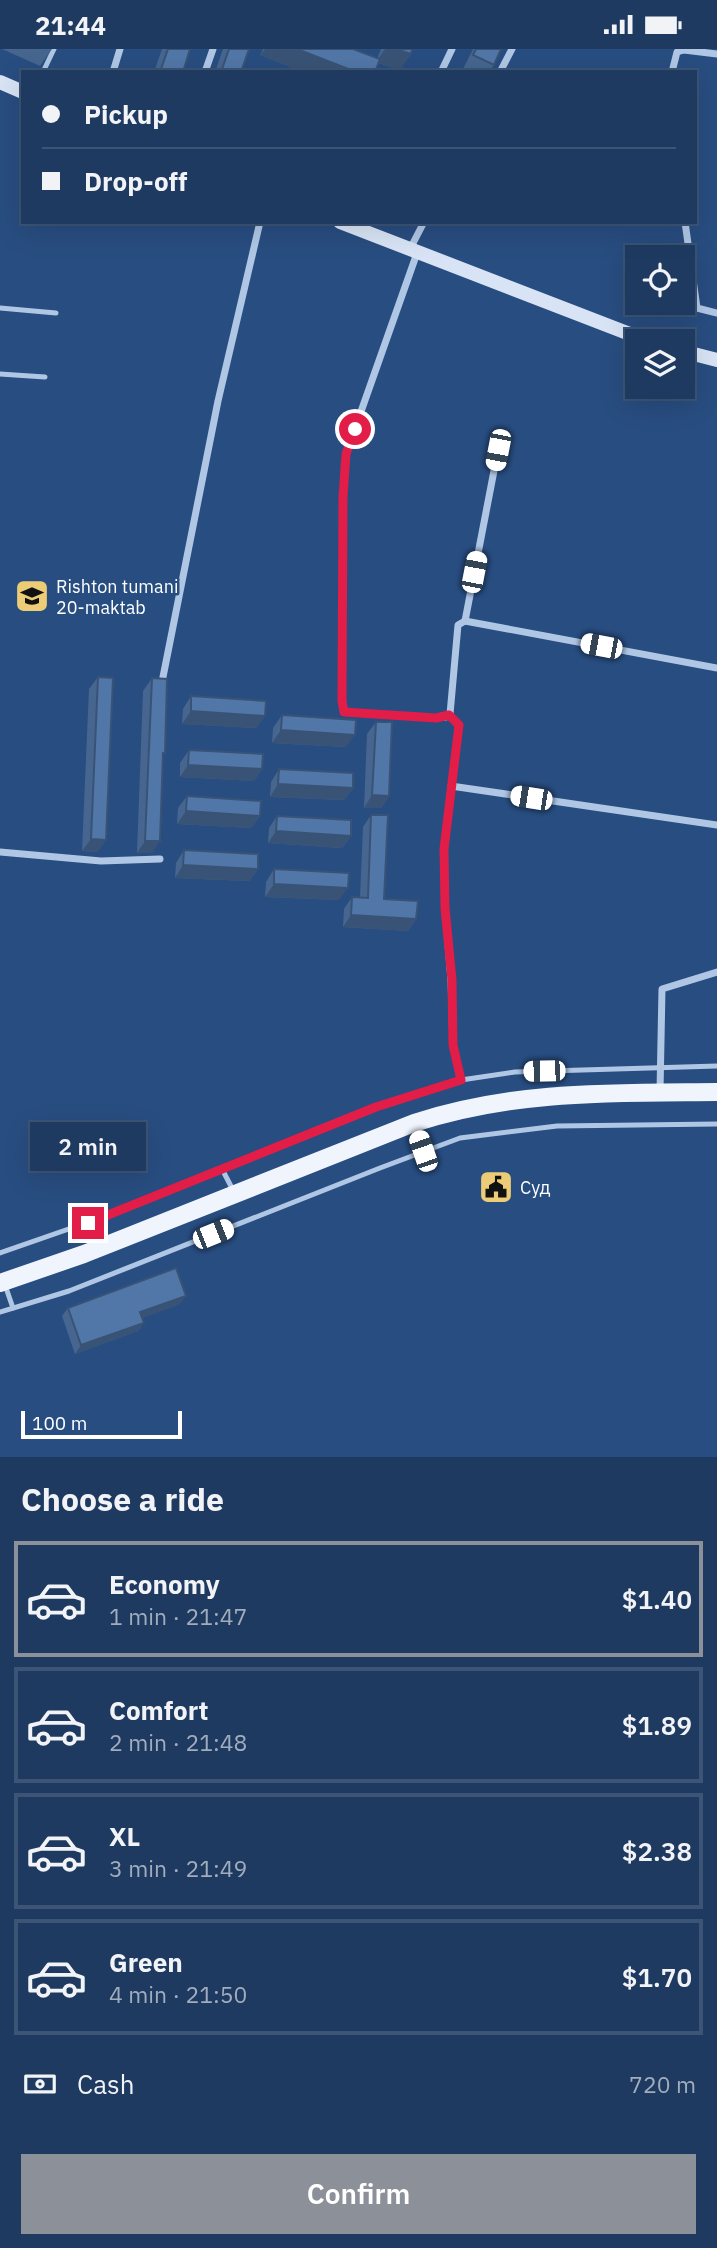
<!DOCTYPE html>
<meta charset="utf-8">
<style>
:root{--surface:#1e3a60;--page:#2b4569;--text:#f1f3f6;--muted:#a1adbd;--line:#3c5475;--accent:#8c9099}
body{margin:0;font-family:"IBM Plex Sans",sans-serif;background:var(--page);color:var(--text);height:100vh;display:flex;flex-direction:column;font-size:26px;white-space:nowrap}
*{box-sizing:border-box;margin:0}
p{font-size:23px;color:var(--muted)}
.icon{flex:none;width:38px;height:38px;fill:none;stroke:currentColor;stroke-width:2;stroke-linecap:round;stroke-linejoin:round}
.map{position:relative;height:1408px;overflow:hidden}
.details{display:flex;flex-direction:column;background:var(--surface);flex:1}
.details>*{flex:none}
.banner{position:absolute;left:21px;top:21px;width:676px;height:154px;border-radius:0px;box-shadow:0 7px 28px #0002,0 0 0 2px var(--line);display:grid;align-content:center;height:154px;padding:0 21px;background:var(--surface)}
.tools{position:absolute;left:625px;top:196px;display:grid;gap:14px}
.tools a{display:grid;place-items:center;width:70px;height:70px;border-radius:0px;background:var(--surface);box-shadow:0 7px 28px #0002,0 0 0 2px var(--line);font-size:35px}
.scale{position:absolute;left:21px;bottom:18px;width:161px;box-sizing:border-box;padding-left:7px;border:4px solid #fff;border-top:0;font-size:19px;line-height:24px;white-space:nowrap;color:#fff;-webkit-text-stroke:5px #284d80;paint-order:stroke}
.end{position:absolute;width:32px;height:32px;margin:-16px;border:9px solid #e11d48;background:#fff;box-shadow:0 0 0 4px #fff}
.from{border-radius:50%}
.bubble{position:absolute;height:49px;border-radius:0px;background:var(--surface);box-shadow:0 7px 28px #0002,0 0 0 2px var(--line);font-size:23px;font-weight:600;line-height:49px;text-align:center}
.car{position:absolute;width:21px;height:42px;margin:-21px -10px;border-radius:9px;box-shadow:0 0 5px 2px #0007;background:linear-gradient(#fff 24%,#345 0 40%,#fff 0 76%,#345 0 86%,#fff 0)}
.banner b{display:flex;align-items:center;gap:24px;height:66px;font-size:26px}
.banner b+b{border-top:2px solid var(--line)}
.banner i{width:18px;height:18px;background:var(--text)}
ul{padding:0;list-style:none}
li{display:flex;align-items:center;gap:21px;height:116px;margin:0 14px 10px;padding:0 7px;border:4px solid var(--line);border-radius:0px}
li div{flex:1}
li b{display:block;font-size:26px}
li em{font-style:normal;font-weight:600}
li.active{border-color:var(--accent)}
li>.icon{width:63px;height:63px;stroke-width:1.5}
h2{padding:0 21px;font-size:32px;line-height:84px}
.pay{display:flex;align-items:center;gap:18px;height:77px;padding:0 21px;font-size:26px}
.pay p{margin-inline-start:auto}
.primary-button{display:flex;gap:14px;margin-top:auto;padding:14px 21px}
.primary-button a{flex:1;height:80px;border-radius:0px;background:var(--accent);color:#fff;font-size:28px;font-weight:600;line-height:80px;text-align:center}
.status{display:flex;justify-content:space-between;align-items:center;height:49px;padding:0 35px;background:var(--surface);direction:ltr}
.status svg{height:19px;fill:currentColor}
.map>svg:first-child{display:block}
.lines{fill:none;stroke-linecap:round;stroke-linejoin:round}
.lane{stroke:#afc7e5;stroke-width:5}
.street{stroke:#afc7e5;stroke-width:7}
.secondary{stroke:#d8e4f5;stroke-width:14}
.primary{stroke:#f0f5fd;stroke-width:18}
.wall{fill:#466690}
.shaded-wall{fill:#395376}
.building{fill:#5177a8;stroke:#395376;stroke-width:2}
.route{stroke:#e11d48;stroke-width:9}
.labels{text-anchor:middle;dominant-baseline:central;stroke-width:5;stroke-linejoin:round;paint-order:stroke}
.poi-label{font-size:18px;fill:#fff;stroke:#284d80;text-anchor:start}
</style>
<div class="status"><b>21:44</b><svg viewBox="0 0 49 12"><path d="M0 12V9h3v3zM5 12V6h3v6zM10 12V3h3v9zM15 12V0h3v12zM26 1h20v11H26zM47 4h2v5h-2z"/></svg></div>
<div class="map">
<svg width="717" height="1408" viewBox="0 0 717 1408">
<rect width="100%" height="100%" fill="#284d80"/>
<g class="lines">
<g class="lane">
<polyline points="43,23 54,0"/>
<polyline points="0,259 56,264"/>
<polyline points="0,325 45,328"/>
<polyline points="415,1078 423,1102"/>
<polyline points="222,1120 234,1143"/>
<polyline points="0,1204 109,1166 376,1058 461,1031 515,1023 717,1017"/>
<polyline points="5,1236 13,1259"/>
<polyline points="0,1263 69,1242 380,1119 460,1089 557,1077 717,1075"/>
</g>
<g class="street">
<polyline points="113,23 120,0"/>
<polyline points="205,23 213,0"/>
<polyline points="441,23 452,0"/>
<polyline points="500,23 512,0"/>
<polyline points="672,23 677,3 684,1 717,5"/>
<polyline points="685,173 697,259 717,264"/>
<polyline points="410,200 424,173"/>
<polyline points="417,204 346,405 343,448 342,652 344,663 436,669 446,668 450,665 458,576 465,572 717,619"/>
<polyline points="465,572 498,401"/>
<polyline points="163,628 218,352 260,173"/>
<polyline points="449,666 459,676 444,800 445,859 451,931 453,996 461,1031"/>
<polyline points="451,737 717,776"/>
<polyline points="0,803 101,812 160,810"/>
<polyline points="660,1043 662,940 717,923"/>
</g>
<g class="secondary">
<polyline points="0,33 23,43"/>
<polyline points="340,173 648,292"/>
<polyline points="682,302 717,311"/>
</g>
<path class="primary" d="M 0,1234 L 84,1205 L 414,1074 C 515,1041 612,1044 717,1043"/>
</g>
<g class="wall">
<polygon points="2,0 52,0 40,17"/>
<polygon points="162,0 190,0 183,23 154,23"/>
<polygon points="223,0 249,0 241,23 215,23"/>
<polygon points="263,0 353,0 377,10 381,0 412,0 411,5 399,21 378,14 375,23 303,23 260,6"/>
<polygon points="473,0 501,0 494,16 489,23 464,23 462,22"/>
<polygon points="98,628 106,791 97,803 82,802 89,640"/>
<polygon points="152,629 163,707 152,804 137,804 143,642"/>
<polygon points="191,647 265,667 256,679 182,675 183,660"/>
<polygon points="282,666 346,698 272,694 273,679"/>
<polygon points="376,673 389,747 381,759 364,759 367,685"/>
<polygon points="189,701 262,720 254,732 180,728 180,714"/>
<polygon points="279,720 353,739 344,751 270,748 271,733"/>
<polygon points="187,747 260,767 251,779 177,775 178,759"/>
<polygon points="371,766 384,850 416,870 408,882 343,878 344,860 352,848 360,849 363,778"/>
<polygon points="277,767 351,787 342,799 268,794 269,779"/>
<polygon points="184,801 258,820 249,832 175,829 176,814"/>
<polygon points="274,820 339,851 265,848 266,833"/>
<polygon points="180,1255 142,1269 144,1274 138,1282 75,1305 62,1267 68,1259"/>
</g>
<g class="shaded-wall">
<polygon points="265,0 297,0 356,23 303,23 260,6"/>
<polygon points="385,0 396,0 411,5 399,21 376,13"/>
<polygon points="191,662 265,667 256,679 182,675"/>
<polygon points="281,681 355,686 346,698 272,694"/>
<polygon points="188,716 262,720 254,732 180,728"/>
<polygon points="278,735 353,739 344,751 270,748"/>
<polygon points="372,746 389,747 381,759 364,759"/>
<polygon points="186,762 260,767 251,779 177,775"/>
<polygon points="276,782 351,787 342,799 268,794"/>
<polygon points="91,790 106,791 97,803 82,802"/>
<polygon points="145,792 160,792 152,804 137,804"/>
<polygon points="183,816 258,820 249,832 175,829"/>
<polygon points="274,835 348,839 339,851 265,848"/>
<polygon points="351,866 416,870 408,882 343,878"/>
<polygon points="186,1247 180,1255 134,1272 140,1263"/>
<polygon points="144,1274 138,1282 75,1305 81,1296"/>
</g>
<g class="building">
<polygon points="168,0 190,0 183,23 160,23"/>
<polygon points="229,0 249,0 241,23 221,23"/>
<polygon points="297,0 353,0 380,10 375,23 356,23"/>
<polygon points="396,0 412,0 411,5"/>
<polygon points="476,0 501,0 494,16 473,6"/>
<polygon points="402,19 410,23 400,23"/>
<polygon points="98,628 113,629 106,791 91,790"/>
<polygon points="152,629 167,630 165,704 163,704 160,792 145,792"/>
<polygon points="191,647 266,652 265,667 191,662"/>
<polygon points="282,666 356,671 355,686 281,681"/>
<polygon points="376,673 392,673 389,747 372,746"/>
<polygon points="189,701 263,705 262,720 188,716"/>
<polygon points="279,720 353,724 353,739 278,735"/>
<polygon points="187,747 261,752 260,767 186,762"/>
<polygon points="371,766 388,766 384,850 418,852 416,870 351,866 352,848 368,849"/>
<polygon points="277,767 351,771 351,787 276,782"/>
<polygon points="184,801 258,805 258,820 183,816"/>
<polygon points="274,820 349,824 348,839 274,835"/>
<polygon points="176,1219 186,1247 140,1263 144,1274 81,1296 68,1259"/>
</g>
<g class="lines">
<polyline class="route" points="88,1174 376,1058 461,1031 453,996 452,931 445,859 444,800 459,676 449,666 436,669 344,663 342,652 343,448 346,405 355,380"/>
</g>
<defs>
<g id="school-square" transform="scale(1.75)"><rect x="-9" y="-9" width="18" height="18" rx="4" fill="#edcc76" stroke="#284d80"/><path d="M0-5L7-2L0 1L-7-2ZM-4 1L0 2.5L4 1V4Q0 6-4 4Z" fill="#111"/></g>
<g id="civic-square" transform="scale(1.75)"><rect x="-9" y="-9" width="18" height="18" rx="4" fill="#edcc76" stroke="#284d80"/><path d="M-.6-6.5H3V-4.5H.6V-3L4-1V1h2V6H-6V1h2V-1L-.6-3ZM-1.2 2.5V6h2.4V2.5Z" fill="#111"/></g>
</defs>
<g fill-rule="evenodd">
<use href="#school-square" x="32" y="547"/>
<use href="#civic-square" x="496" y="1138"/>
</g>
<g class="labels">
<g class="poi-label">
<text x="56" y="537">Rishton tumani<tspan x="56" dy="21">20-maktab</tspan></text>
<text x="520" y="1138">Суд</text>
</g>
</g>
</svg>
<div class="tools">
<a><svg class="icon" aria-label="locate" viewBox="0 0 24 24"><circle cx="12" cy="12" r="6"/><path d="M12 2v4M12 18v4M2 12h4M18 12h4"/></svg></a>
<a><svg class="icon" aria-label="layers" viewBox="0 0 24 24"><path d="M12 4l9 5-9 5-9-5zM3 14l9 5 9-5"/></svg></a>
</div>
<div class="scale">100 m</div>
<i class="end from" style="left:355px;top:380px"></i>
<i class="end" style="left:88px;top:1174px"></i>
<div class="bubble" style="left:30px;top:1073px;width:116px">2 min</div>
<i class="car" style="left:498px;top:401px;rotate:191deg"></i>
<i class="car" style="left:474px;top:523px;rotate:11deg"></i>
<i class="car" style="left:601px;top:597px;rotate:281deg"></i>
<i class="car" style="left:531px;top:749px;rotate:279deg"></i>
<i class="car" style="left:544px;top:1022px;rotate:269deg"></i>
<i class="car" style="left:423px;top:1102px;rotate:341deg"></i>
<i class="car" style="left:213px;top:1185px;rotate:68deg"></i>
<div class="banner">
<b><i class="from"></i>Pickup</b>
<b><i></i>Drop-off</b>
</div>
</div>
<section class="details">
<h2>Choose a ride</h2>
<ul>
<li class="active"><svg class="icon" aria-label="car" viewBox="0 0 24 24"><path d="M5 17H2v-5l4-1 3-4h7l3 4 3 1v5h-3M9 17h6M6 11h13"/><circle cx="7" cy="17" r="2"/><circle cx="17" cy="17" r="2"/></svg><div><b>Economy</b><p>1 min · 21:47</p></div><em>$1.40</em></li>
<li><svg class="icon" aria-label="car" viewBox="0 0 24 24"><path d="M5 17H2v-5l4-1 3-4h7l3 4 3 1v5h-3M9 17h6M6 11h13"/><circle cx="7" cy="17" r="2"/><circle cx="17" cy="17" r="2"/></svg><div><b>Comfort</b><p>2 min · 21:48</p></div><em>$1.89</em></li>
<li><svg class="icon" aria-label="car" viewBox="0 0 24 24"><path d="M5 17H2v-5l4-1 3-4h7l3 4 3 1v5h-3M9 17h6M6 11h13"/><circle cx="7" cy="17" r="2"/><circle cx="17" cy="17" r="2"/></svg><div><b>XL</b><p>3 min · 21:49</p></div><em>$2.38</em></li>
<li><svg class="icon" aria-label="car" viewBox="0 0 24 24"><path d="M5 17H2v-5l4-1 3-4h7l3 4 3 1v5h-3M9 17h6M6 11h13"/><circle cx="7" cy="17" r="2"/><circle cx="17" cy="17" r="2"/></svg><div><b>Green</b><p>4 min · 21:50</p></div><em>$1.70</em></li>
</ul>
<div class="pay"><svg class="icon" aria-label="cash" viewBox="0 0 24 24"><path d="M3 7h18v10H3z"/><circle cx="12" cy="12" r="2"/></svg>Cash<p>720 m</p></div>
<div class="primary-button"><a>Confirm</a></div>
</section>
